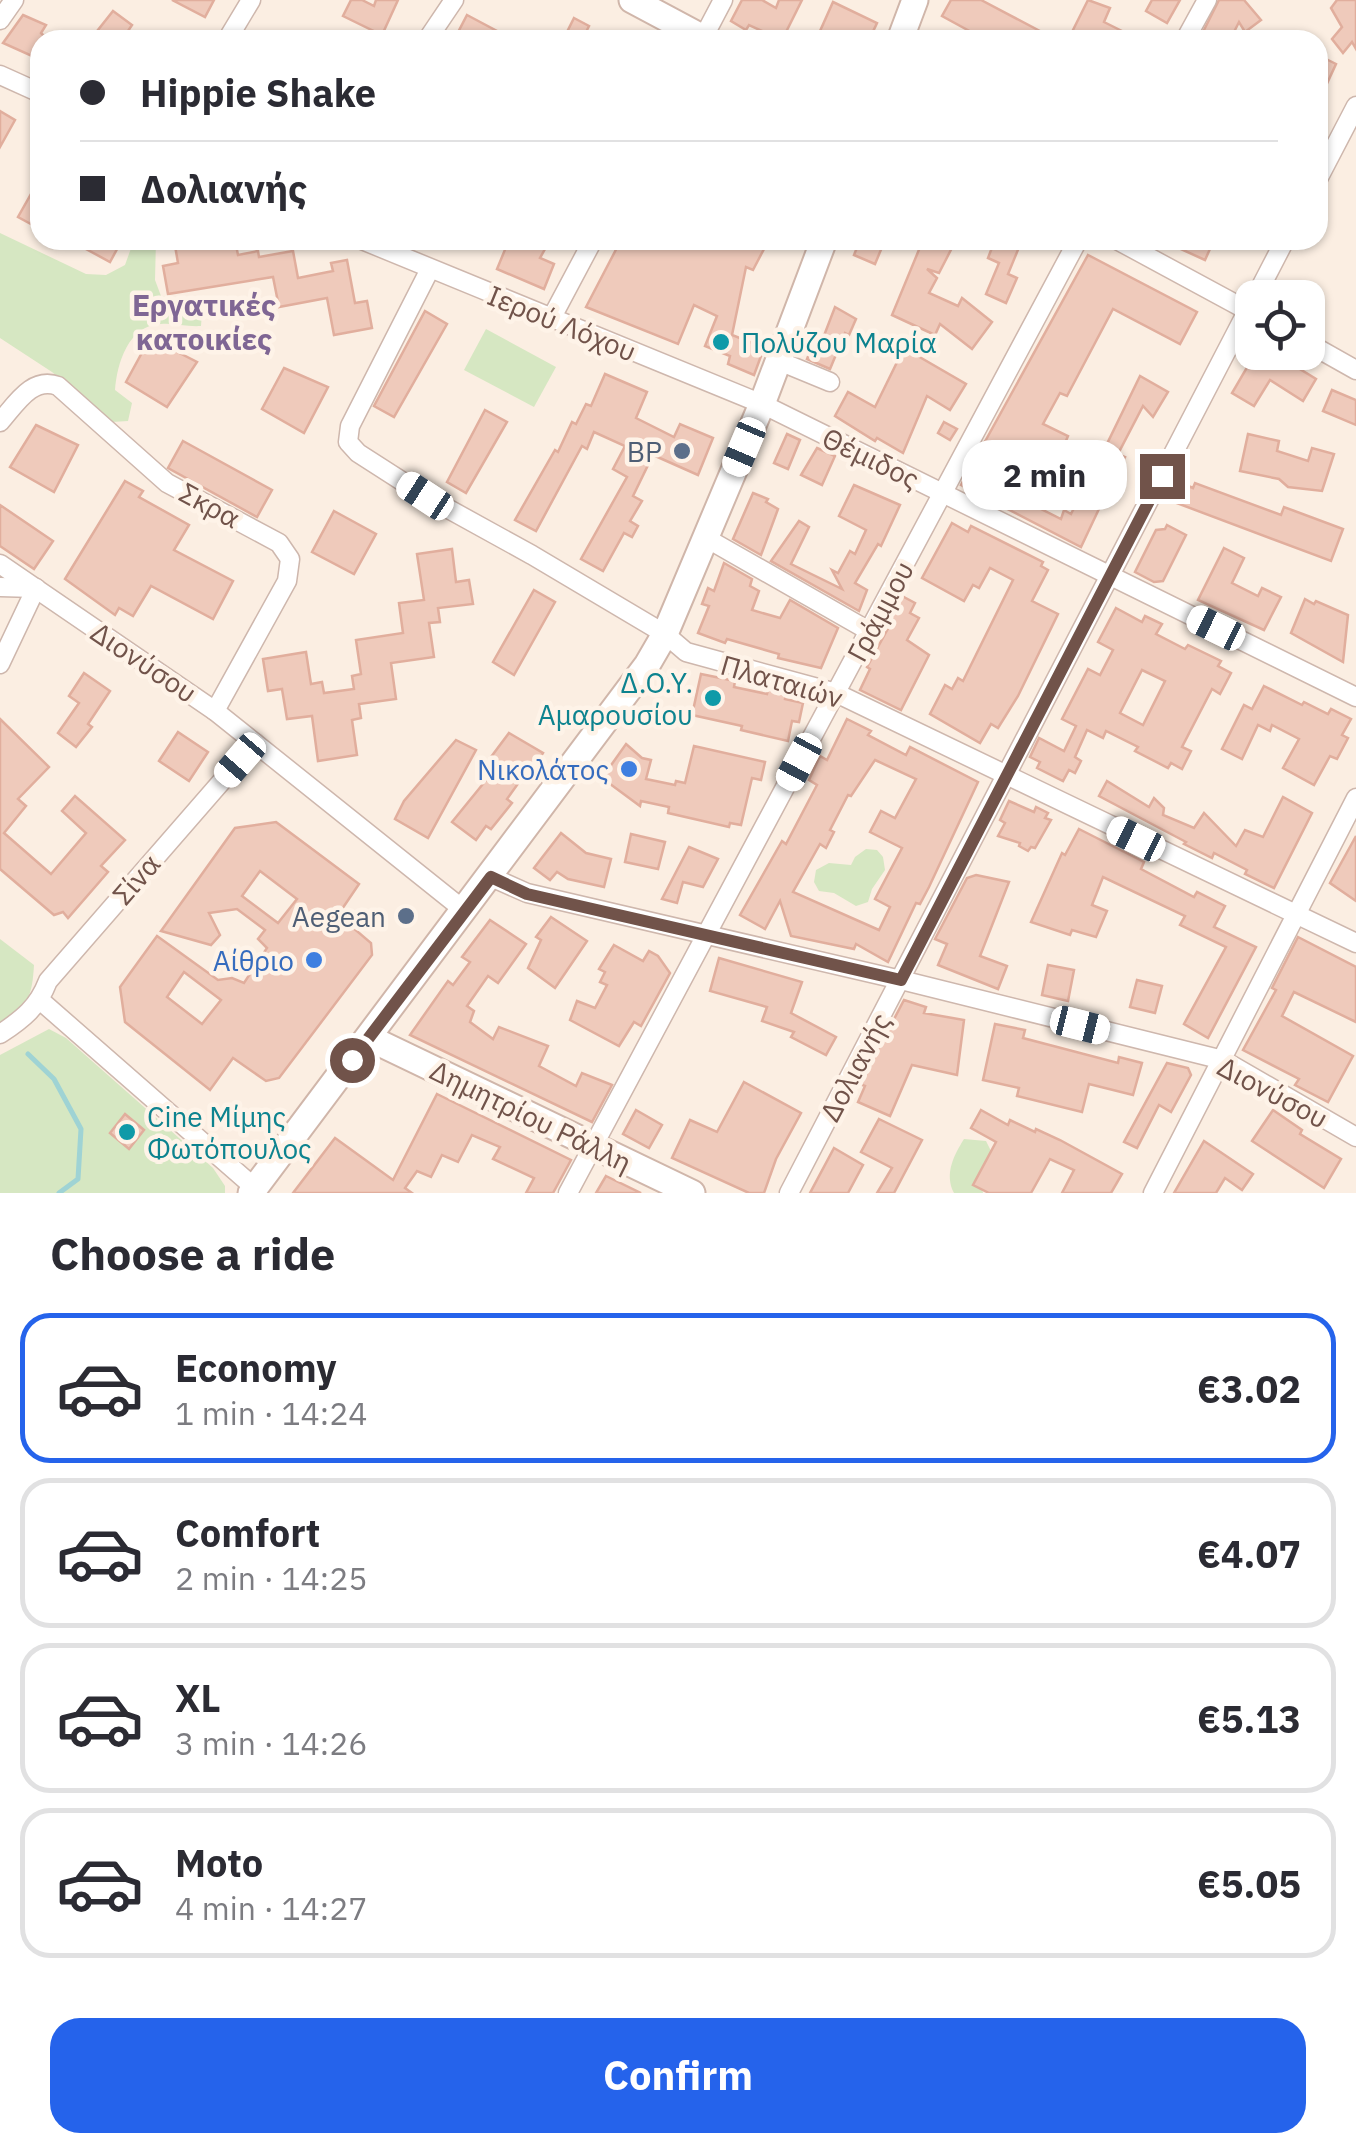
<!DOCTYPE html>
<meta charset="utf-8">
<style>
:root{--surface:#fff;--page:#f7f7f7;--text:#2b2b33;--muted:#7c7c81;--line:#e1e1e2;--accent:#2563eb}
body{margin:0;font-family:"IBM Plex Sans",sans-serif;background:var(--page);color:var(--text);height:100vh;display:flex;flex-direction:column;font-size:38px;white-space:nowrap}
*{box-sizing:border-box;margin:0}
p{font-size:32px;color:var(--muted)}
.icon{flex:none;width:55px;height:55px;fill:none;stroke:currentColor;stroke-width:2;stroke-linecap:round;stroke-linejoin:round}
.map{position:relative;height:1193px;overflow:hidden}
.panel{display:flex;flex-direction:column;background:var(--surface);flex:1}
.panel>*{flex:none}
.banner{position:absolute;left:30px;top:30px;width:1298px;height:220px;border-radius:30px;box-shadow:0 2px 8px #0004;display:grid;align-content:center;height:220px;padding:0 50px;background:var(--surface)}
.controls{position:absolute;left:1235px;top:280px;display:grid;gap:20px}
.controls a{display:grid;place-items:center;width:90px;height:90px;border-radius:20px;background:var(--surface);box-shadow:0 2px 8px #0004;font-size:50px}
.end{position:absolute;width:45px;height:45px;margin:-22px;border:12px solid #71534a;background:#fff;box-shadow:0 0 0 5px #fff}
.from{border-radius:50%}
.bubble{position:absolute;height:70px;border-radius:30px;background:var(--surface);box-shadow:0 2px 8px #0004;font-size:32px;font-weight:700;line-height:70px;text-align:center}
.car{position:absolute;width:30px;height:60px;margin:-30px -15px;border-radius:12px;box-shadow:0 0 8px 2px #0007;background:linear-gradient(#fff 24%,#345 0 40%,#fff 0 76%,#345 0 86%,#fff 0)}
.banner b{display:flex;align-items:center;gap:35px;height:95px;font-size:38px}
.banner b+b{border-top:2px solid var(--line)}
.banner i{width:25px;height:25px;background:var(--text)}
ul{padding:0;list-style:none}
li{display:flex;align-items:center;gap:30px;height:150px;margin:0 20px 15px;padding:0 30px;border:5px solid var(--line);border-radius:30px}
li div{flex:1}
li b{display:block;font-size:38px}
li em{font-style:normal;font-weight:700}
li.current{border-color:var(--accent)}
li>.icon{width:90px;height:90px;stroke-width:1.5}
h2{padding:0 50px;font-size:45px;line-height:120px}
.primary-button{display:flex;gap:20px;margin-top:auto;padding:20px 50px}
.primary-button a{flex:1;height:115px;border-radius:30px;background:var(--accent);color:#fff;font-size:40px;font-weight:700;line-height:115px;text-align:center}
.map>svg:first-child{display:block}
.green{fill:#d6e7c2}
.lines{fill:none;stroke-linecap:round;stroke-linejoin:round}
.stream{stroke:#9fd3d4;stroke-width:5}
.building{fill:#efcabb;stroke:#e1ae9d;stroke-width:2.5;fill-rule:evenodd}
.street-casing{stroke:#ceb7ad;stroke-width:21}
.secondary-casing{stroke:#d0b6aa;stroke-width:29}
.street{stroke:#fff;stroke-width:18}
.secondary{stroke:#fff;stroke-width:25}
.route{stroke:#71534a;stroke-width:12}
.culture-dot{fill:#0f9aa8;stroke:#fef3e8;stroke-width:4}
.service-dot{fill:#5c6f8a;stroke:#fef3e8;stroke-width:4}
.shop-dot{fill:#3f7fe0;stroke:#fef3e8;stroke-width:4}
.labels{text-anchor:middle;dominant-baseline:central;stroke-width:9;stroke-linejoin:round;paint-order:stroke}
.street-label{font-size:28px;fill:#71534a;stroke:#fef3e8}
.culture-label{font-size:28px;fill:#0d838f;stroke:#fef3e8;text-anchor:start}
.service-label{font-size:28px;fill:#4e5e75;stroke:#fef3e8;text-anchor:end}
.shop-label{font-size:28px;fill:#366cbe;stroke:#fef3e8;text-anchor:end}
.neighbourhood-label{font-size:30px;font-weight:bold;fill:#7f6694;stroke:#fef3e8}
</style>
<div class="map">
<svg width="1356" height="1193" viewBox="0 0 1356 1193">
<rect width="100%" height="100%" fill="#fbeee2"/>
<g class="green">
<path d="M 0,233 L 86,274 L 106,275 L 125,265 L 134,240 L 156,240 L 155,280 L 161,296 L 191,303 L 202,312 L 201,326 C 187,327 174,323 161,324 C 128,325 117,364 115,390 L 132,403 L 128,421 L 112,422 L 52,372 L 0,338 Z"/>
<polygon points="486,329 556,367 534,407 464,370"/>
<polygon points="866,849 877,850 883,857 885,870 872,889 868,902 856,906 834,893 819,891 814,882 816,870 829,863 851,865 855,857"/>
<path d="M 0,939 L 34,965 C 32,998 28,1005 0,1024 Z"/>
<polygon points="49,1029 66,1038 213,1168 225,1186 225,1193 0,1193 0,1055"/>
<path d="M 964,1139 L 986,1141 L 993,1155 L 981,1184 L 983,1193 L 954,1193 C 944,1174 954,1155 964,1139 Z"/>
</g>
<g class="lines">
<polyline class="stream" points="28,1054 54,1079 81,1129 78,1179 59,1193"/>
</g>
<g class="building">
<polygon points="172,0 214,0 205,17"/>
<polygon points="351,0 362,0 374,6 376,0 398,0 382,35 343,16"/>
<polygon points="742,0 762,0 776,8 779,0 802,0 782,40 749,25 746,30 731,21"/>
<polygon points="951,0 981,0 1057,40 986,40 942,16"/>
<polygon points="1088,0 1110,8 1104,22 1140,40 1068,40"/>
<polygon points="1152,0 1180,0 1167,23 1146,11"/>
<polygon points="1219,0 1244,0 1261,20 1245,32 1239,22 1230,40 1199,40"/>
<polygon points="1337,0 1356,0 1356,49 1352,42 1343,53 1332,39 1342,27 1331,8"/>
<polygon points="833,2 877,23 869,40 816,40"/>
<polygon points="113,11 132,25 122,40 90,40"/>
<polygon points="23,15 46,25 41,33 45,37 40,40 40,48 32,56 3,43"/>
<polygon points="467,15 514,40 454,40"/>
<polygon points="574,18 589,26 582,40 563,40"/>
<polygon points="1318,55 1336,64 1318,103"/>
<polygon points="0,111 15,120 0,147"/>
<polygon points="40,178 40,229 18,217"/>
<polygon points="91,240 122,240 110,262 86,249"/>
<polygon points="174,240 235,240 238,255 258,251 259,257 293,251 298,278 333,271 331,263 347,260 355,303 367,301 372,328 334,335 327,298 279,307 273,277 168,294 163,266 178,263"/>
<polygon points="509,240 550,240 540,258 554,264 544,289 497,269"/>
<polygon points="621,240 763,240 761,245 765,247 753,270 746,267 732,335 760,346 757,354 761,356 754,375 728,364 730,356 705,346 717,316 694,305 678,344 586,307"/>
<polygon points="860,240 885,240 875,264 854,255"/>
<polygon points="923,240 956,240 939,273 927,269 937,278 929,293 958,306 962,298 992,322 972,349 940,324 935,335 892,315"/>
<polygon points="995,240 1008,243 1022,240 1008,274 1017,278 1006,303 986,294 999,263 988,258"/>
<polygon points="1161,240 1214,240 1205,260"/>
<polygon points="1088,255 1197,312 1180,344 1113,309 1067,396 1060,393 1043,424 1068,436 1037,507 1061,519 1064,510 1071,514 1083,490 1072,485 1086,444 1103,452 1140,376 1168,392 1153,417 1143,406 1118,454 1125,457 1113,479 1102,475 1095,489 1106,494 1081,547 961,485"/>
<polygon points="835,307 856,319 849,335 845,333 830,369 807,359 813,344 820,346"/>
<polygon points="425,311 447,324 394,417 374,406"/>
<polygon points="150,338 197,362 167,407 126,382"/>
<polygon points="904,348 966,384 950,410 927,396 903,453 877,438 875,441 835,416 848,392 875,407"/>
<polygon points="1256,352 1272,352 1316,379 1303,401 1270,380 1254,406 1232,393"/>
<polygon points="284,368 328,387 304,433 262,409"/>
<polygon points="605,374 647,392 636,418 674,437 680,424 713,438 698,475 653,455 633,496 642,501 630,521 638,526 632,537 624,533 603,571 581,559 627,477 613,469 625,446 594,432 587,449 582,446 536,531 515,520 555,450 558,452 572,422 576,424 586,404 591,406"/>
<polygon points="1332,390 1356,400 1356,425 1323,411"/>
<polygon points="485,410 507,422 466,493 447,482"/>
<polygon points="944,422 957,429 950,440 938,433"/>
<polygon points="36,425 78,445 54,492 10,467"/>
<polygon points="787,434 800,440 788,469 774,463"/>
<polygon points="1248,434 1279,441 1277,451 1308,461 1312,448 1334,454 1322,491 1288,487 1279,479 1240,471"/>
<polygon points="183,441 272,490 257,517 168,468"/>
<polygon points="817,448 835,456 822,485 801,475"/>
<polygon points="125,481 143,491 139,497 189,525 174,550 233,581 213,619 151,586 133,616 119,608 115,615 65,579"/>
<polygon points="1181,483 1193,488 1195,483 1281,515 1284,507 1343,529 1331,561 1174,502"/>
<polygon points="854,485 900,505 881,546 878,544 855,583 867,590 859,611 771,561 799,521 809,527 791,564 842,589 832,570 838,573 850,551 855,554 866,530 839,516"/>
<polygon points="753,493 768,499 766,502 778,509 761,555 733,539"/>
<polygon points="0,505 53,541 34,569 0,546"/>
<polygon points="334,511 376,534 354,574 312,552"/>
<polygon points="952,523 968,532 971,526 1043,562 1041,566 1048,570 1032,601 1058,614 1018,696 998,728 991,724 980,743 930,714 945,685 952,689 958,678 963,681 1013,580 990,568 979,588 973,585 964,601 922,578"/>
<polygon points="1167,525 1186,535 1163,581 1154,582 1135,572 1156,530 1165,529"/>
<polygon points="1224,548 1244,558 1232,583 1258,596 1262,588 1281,597 1264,630 1198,600"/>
<polygon points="452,549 456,582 469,580 473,604 438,608 440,622 429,623 434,657 391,663 396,699 359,704 361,718 352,720 357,755 318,761 312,716 287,719 282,689 268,691 263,659 306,652 311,684 322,682 324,693 354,689 352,676 361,674 356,640 403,633 399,603 424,600 417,554"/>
<polygon points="724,563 752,579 750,586 759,591 752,610 780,618 790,600 838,628 821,668 778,658 779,654 727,639 725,643 698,633 709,606 702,604 708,588 714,591"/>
<polygon points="534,590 555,602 514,675 493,662"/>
<polygon points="902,596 915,603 910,613 919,618 907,640 929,655 901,710 860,690 870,669 867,667 891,623 888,622"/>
<polygon points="1305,599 1314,604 1316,601 1348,615 1343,662 1291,633"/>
<path d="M 1116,608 L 1142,622 L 1145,616 L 1162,624 L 1156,634 L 1185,649 L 1188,645 L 1221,661 L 1218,666 L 1231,673 L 1220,694 L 1212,689 L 1182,747 L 1191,751 L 1182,769 L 1171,763 L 1168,768 L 1135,751 L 1138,747 L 1106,731 L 1103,738 L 1087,730 L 1075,757 L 1081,761 L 1075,773 L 1069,770 L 1063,781 L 1037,768 L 1040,762 L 1030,757 L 1039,738 L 1064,751 L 1076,726 L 1062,719 L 1088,669 L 1100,675 L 1113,650 L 1098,642 ZM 1142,670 L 1165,681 L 1143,725 L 1120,713 Z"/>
<polygon points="84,673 110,691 88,724 92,727 76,747 58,733 79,703 69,696"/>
<polygon points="701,674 735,681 734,687 767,694 768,689 786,693 785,699 803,703 799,722 792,721 788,741 741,730 742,726 692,715"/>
<polygon points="1264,686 1302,705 1304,702 1328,714 1331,709 1351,719 1342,735 1348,738 1337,759 1330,756 1314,785 1283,768 1299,739 1272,725 1270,731 1258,725 1242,759 1222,749 1244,705 1252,709"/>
<polygon points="0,719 49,767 18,799 26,806 4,833 51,874 86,833 62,811 75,796 125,840 101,866 108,872 68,918 63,912 54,915 0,869"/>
<path d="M 847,719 L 871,731 L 868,735 L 906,755 L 910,747 L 978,782 L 929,887 L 920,904 L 916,903 L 888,962 L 856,944 L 854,949 L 791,936 L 780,901 L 765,929 L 740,915 L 782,841 L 786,844 L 817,785 L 809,780 L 820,756 L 827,760 ZM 875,760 L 916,779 L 895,818 L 881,811 L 870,832 L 902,848 L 875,899 L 890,907 L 879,930 L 793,892 L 820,844 L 826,848 L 834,832 L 830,830 L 848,795 L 851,796 Z"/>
<polygon points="178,732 208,752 189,781 159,761"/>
<polygon points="509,733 543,753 525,781 522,778 507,799 512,803 491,829 486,826 476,840 452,822 500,763 491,757"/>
<polygon points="456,740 476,750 428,838 395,819 404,801"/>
<polygon points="626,744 642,758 651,760 646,779 675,785 676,781 685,783 694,746 765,762 761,780 752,778 741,825 730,823 729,827 668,813 669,807 641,801 640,806 602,778"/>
<polygon points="1107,781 1149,807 1154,798 1164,808 1163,815 1194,828 1204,813 1236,846 1245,830 1263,837 1283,797 1312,813 1274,888 1245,874 1247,870 1214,853 1212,858 1184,844 1186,842 1099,796"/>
<polygon points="1009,801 1034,812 1036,807 1048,813 1045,818 1051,820 1035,848 1031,847 1028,851 1019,846 1020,843 998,836 1005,823 1000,820"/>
<path d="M 276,822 L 359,884 L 338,915 L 371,943 L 372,955 L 279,1078 L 266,1081 L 233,1058 L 210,1090 L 125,1022 L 120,987 L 157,936 L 218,980 L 232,978 L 244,983 L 267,948 L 258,939 L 265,930 L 237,909 L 209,913 L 220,935 L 211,945 L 161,931 L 235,828 ZM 260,871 L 297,899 L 278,923 L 242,896 ZM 184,972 L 221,1000 L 202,1024 L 167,997 Z"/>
<polygon points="1079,829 1144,862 1141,869 1194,897 1197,892 1225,906 1214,927 1256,947 1208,1038 1184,1024 1226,947 1180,925 1185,916 1103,877 1092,905 1107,911 1096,937 1072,930 1070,935 1031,922 1062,853 1065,855"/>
<polygon points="561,833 586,853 611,859 604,887 568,879 557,872 550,880 534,868"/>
<polygon points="631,834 665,842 658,869 625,862"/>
<polygon points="1356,836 1356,901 1330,883"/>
<polygon points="689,847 718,859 703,887 683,882 677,903 662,899"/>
<polygon points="976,875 1009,882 980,956 1007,966 998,989 938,965 947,944 935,939 967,878"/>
<polygon points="551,917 587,941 555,988 528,968 541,940 536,937"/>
<polygon points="490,920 526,944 498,983 488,976 467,1006 474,1011 470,1022 493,1039 499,1027 548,1046 539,1066 576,1086 582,1073 612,1085 592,1122 410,1035 448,981 453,985 470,962 462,957"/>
<polygon points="1298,937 1356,967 1356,1022 1294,992 1282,1016 1353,1056 1328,1102 1295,1085 1299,1079 1243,1050 1276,990 1272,988"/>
<polygon points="614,945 643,961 649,951 658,956 670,973 641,1026 634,1022 619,1046 570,1020 577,1001 595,1008 607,985 600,982 605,972 599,969"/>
<polygon points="719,958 802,982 791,1013 836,1037 826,1055 791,1037 794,1032 762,1021 767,1007 710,991"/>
<polygon points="1048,965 1074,970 1068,1001 1042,995"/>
<polygon points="1137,980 1162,986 1155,1013 1130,1007"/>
<polygon points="904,1000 926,1007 924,1013 964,1020 957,1075 912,1065 890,1116 858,1102 865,1086 860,1084"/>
<polygon points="995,1024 1025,1030 1023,1038 1118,1063 1119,1057 1142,1063 1133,1095 1089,1084 1082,1112 1017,1096 1019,1088 983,1080"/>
<polygon points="1167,1063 1188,1068 1191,1075 1171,1112 1159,1105 1137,1148 1124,1142"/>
<polygon points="744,1082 801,1113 776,1159 764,1193 749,1193 672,1158 690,1120 717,1132"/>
<polygon points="437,1094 571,1160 553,1193 526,1193 534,1178 493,1159 500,1147 472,1135 458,1162 442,1155 431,1177 417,1171 405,1188 412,1193 293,1193 335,1138 393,1180"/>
<polygon points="636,1110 662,1125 649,1148 623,1134"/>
<polygon points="981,1110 1008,1125 1010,1120 1035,1132 1036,1129 1060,1140 1122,1174 1111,1193 1062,1193 1074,1170 1050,1159 1031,1193 989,1193 973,1185 996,1142 971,1128"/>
<polygon points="1273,1110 1302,1130 1300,1134 1341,1159 1324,1188 1252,1141"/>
<polygon points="125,1114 144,1130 129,1149 110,1133"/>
<polygon points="879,1119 922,1140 894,1193 877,1193 892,1168 861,1152"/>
<polygon points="1204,1141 1253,1174 1242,1190 1225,1178 1216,1193 1174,1193"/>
<polygon points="834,1148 863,1165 848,1193 810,1193"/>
<polygon points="606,1176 641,1193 596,1193"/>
</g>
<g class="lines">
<g class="street-casing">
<g id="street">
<polyline points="0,20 14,0"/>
<polyline points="227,40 251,0"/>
<polyline points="427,40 454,0"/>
<polyline points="702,40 723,0"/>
<polyline points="1185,40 1207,0"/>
<polyline points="0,75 40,93"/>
<polyline points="1318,179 1356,106"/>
<polyline points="362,240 762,404 1356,697"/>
<polyline points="1117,240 1252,313"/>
<polyline points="430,269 350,426 348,442 358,453 425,496 532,555 665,634 686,652 836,693 1356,943"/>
<polyline points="1255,298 1285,240"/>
<polyline points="551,319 593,240"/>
<polyline points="1308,343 1356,370"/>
<polyline points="779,361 830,382"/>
<path d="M 0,422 C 16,404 32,376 58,386 L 167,483 L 279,543 L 290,559 L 287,581 L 215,711"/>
<polyline points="706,538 869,631"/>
<polyline points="0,564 215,711 465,911"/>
<polyline points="0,587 34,588"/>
<polyline points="0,664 36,588"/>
<polyline points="491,877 527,893 901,980 1223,1060 1356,1137"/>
<polyline points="41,1001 255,1188"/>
<path d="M 0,1034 C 23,1019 38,1007 48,981 L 255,743"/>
<polyline points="568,1193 1078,240"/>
<polyline points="789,1193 1252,302"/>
<polyline points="1153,1193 1356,798"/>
</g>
</g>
<g class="secondary-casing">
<g id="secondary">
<polyline points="632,0 707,40"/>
<polyline points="900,40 915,0"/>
<polyline points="369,1038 692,1193"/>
<polyline points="251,1193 647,665 665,634 762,404 824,240"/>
</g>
</g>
<use href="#street" class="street"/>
<use href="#secondary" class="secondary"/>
</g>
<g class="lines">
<polyline class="route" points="352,1060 491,877 527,894 901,980 1162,476"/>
</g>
<g class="culture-dot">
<circle cx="721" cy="342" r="10"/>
<circle cx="713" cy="698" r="10"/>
<circle cx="127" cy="1132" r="10"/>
</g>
<g class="service-dot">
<circle cx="682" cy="451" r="10"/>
<circle cx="406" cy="916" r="10"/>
</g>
<g class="shop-dot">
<circle cx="629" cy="769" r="10"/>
<circle cx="314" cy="960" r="10"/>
</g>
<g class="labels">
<g class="street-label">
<text transform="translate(562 323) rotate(22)">Ιερού Λόχου</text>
<text transform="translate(871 458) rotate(26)">Θέμιδος</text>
<text transform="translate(210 505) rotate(28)">Σκρα</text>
<text transform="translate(880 611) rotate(-62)">Γράμμου</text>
<text transform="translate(144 662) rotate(34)">Διονύσου</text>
<text transform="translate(782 681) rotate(16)">Πλαταιών</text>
<text transform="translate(136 879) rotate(-49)">Σίνα</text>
<text transform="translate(855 1067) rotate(-62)">Δολιανής</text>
<text transform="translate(1273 1092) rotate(28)">Διονύσου</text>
<text transform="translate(531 1116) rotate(26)">Δημητρίου Ράλλη</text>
</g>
<g class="culture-label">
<text x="741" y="342">Πολύζου Μαρία</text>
<text x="693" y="682" text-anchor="end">Δ.Ο.Υ.<tspan x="693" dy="32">Αμαρουσίου</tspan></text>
<text x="147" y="1116">Cine Μίμης<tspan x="147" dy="32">Φωτόπουλος</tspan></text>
</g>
<g class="service-label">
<text x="662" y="451">BP</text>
<text x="386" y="916">Aegean</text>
</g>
<g class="shop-label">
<text x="609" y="769">Νικολάτος</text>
<text x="294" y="960">Αίθριο</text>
</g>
<g class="neighbourhood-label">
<text x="204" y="304">Εργατικές<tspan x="204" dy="34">κατοικίες</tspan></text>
</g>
</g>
</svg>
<div class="controls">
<a><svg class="icon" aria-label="locate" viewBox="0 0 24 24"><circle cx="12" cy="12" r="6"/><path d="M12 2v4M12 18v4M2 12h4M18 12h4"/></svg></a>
</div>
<i class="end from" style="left:352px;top:1060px"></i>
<i class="end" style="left:1162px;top:476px"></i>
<div class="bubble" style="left:962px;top:440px;width:165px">2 min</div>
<i class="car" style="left:744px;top:447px;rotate:203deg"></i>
<i class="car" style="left:425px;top:496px;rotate:303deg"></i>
<i class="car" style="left:1216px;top:628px;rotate:296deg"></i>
<i class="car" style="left:240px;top:760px;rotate:221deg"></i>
<i class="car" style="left:799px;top:762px;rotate:208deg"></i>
<i class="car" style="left:1136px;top:839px;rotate:296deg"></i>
<i class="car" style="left:1080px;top:1025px;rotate:104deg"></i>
<div class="banner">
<b><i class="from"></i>Hippie Shake</b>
<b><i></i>Δολιανής</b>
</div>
</div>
<section class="panel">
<h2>Choose a ride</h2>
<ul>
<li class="current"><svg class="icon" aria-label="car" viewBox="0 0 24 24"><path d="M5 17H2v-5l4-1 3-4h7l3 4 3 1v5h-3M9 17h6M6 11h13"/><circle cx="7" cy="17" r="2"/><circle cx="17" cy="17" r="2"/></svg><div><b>Economy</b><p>1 min · 14:24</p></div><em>€3.02</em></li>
<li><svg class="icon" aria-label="car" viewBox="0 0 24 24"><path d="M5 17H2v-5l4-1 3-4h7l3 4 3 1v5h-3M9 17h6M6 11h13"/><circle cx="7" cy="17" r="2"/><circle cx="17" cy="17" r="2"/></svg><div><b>Comfort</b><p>2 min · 14:25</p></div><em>€4.07</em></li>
<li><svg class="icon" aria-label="car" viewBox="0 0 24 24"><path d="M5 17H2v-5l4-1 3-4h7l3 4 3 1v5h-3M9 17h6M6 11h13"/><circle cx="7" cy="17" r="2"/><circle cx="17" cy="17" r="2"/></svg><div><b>XL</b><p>3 min · 14:26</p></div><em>€5.13</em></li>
<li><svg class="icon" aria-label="car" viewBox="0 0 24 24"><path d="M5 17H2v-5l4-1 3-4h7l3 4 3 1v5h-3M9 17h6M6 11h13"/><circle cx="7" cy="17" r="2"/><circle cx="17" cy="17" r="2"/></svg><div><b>Moto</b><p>4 min · 14:27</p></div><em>€5.05</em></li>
</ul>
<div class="primary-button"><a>Confirm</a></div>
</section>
